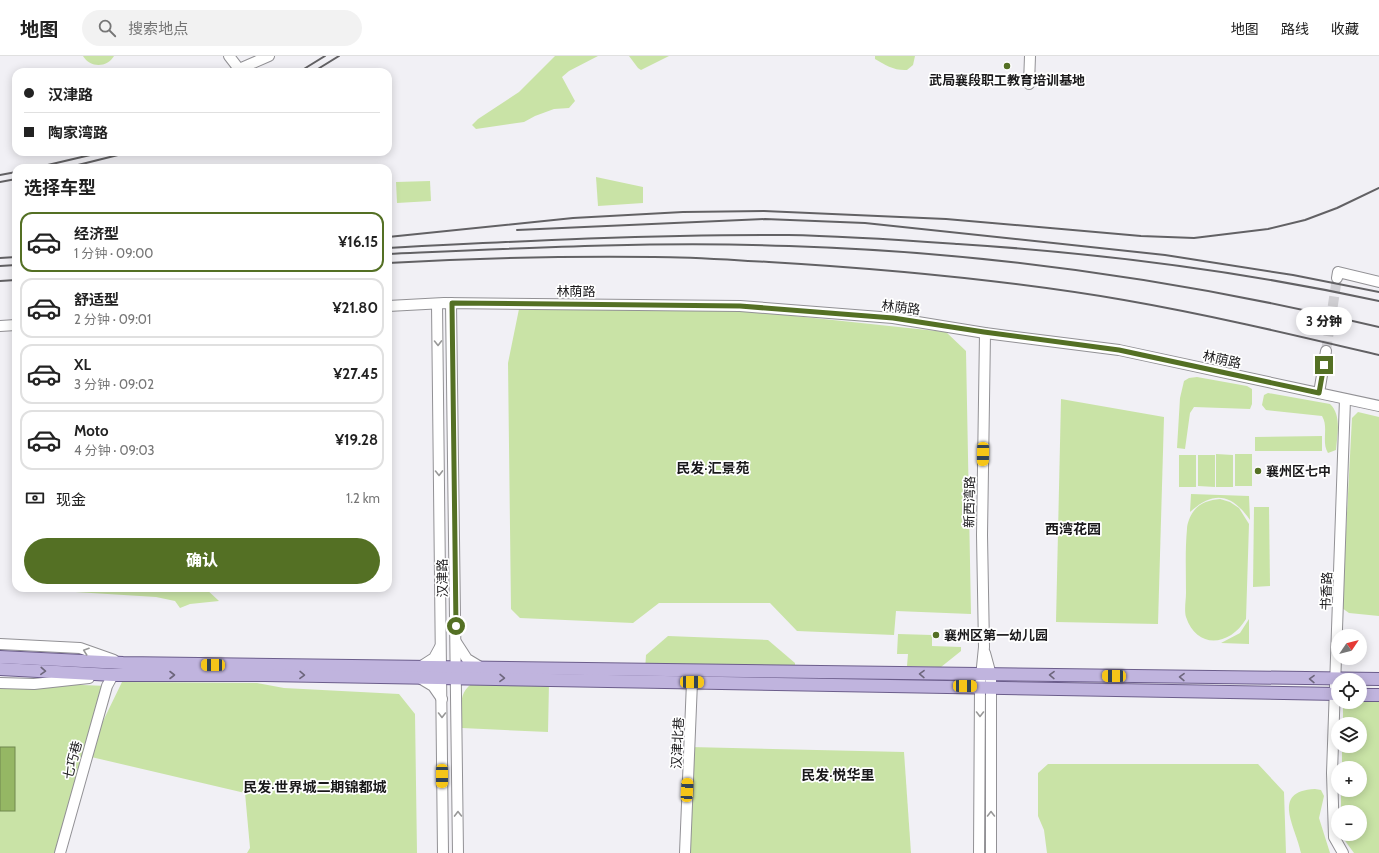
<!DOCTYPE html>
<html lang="zh">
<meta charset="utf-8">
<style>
:root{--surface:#fff;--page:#f2f2f2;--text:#222;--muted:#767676;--line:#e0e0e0;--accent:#547024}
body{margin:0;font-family:Cabin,"Noto Sans SC",sans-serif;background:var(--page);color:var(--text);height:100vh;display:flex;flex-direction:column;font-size:15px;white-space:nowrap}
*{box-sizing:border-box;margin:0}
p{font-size:13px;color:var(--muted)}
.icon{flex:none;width:22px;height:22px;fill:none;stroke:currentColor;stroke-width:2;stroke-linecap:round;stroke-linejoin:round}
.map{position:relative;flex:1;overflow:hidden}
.details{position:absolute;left:12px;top:108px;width:380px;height:428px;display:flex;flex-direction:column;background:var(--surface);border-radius:12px;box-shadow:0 2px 10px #0003}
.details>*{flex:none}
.top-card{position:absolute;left:12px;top:12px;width:380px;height:88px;border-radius:12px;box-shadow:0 2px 10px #0003;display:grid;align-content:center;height:88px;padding:0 12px;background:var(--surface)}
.needle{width:26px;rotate:55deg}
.controls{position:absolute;left:1331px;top:573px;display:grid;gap:8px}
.controls a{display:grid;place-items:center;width:36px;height:36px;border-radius:50%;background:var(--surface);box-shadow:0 2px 10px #0003;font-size:20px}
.end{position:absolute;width:18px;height:18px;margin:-9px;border:5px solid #547024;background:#fff;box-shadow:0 0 0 2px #fff}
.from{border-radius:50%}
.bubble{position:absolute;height:28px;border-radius:14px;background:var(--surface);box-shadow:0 2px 10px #0003;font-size:13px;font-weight:800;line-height:28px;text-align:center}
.car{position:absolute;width:12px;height:24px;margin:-12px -6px;border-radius:5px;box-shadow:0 0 3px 1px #0007;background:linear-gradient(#f5c518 24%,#345 0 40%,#f5c518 0 76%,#345 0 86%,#f5c518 0)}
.top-card b{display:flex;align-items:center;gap:14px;height:38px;font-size:15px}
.top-card b+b{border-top:1px solid var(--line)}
.top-card i{width:10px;height:10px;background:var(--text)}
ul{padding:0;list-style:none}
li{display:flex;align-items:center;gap:12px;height:60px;margin:0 8px 6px;padding:0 4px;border:2px solid var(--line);border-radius:12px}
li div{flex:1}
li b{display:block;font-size:15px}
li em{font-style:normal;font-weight:800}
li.on{border-color:var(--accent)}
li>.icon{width:36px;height:36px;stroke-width:1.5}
h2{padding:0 12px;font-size:18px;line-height:48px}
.pay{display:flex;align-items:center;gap:10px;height:44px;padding:0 12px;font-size:15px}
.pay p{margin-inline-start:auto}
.primary-button{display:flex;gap:8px;margin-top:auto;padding:8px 12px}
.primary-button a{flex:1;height:46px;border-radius:24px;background:var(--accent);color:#fff;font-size:16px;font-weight:800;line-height:46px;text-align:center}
header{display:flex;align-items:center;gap:24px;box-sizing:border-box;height:56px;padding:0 20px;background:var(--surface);border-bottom:1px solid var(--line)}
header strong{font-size:19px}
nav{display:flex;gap:22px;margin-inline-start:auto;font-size:14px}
.search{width:280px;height:36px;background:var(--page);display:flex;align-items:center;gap:10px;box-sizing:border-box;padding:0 14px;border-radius:22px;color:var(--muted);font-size:15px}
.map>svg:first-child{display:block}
.green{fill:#c9e3a6}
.water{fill:#95b764;stroke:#70884e}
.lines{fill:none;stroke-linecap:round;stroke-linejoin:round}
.minor-tunnel{stroke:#d1d0d4;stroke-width:10;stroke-dasharray:10 5;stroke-linecap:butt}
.minor-casing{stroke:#929195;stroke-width:12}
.major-casing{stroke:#6b5d8b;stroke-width:14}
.minor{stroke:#fff;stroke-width:10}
.major{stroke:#c0b4de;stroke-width:12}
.rail{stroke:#626164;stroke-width:2}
.oneway{stroke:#989898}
.oneway2{stroke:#6d667c}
.route{stroke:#547024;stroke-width:5}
.poi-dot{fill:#547024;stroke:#fff;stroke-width:1.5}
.labels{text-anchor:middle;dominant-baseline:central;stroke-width:3.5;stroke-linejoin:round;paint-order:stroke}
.poi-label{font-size:13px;font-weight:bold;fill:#1a191b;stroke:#fff;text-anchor:start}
.street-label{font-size:13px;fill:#1a191b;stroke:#fff}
.neighbourhood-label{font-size:14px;font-weight:bold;fill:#1a191b;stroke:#fff}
</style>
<header>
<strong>地图</strong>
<div class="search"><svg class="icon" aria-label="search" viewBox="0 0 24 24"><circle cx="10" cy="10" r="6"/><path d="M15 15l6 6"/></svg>搜索地点</div>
<nav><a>地图</a><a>路线</a><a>收藏</a></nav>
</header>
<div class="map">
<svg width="1379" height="797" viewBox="0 0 1379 797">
<rect width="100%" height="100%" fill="#f1f0f5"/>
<g class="green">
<path d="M 83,0 L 114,0 C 107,12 90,12 83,0 Z"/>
<polygon points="555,0 598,0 569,15 562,21 575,45 569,52 554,53 535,60 524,66 476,73 472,69 478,63 519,36"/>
<polygon points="629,0 669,0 641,14 638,12"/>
<path d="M 875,0 L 915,0 L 913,9 L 907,14 C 895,15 885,9 875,3 Z"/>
<polygon points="596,121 643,131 643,147 598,150"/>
<polygon points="430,125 431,145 397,147 396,126"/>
<polygon points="519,253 729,253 946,276 966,295 971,558 896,555 894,579 797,575 770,547 659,547 633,567 520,562 511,553 508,307"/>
<polygon points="1197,321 1247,330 1252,333 1252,348 1250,353 1194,351 1190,357 1185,393 1177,392 1180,342 1184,325 1189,322"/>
<path d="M 1268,337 L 1330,348 C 1342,359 1337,380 1336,394 L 1328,397 C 1321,386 1329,371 1322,360 L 1266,354 L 1262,349 L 1264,339 Z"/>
<polygon points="1061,343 1164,361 1158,568 1056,566"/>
<polygon points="1358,356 1379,361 1379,560 1349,557 1342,552 1352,362"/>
<polygon points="1322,380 1322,395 1255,395 1255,381"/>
<polygon points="1216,398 1233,399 1233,431 1216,431"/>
<rect x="1235" y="398" width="17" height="32"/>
<rect x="1179" y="399" width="17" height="32"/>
<polygon points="1198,399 1215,399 1215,431 1198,430"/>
<path d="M 1191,438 L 1249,440 L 1250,464 C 1232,438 1214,434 1190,456 Z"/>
<path d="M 1220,443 L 1230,446 L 1239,452 L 1249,468 L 1246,563 C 1230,590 1197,594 1186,561 C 1184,554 1186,544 1186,537 C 1186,516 1185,494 1187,473 C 1187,468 1190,460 1193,456 C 1199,447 1209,444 1220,443 Z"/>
<polygon points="1254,451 1269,451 1270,530 1253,531"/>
<polygon points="43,532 205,532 219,545 190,548 180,552 175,545 156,541 43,534"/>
<polygon points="1249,563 1249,588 1221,587 1240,577"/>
<polygon points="898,578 932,579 932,590 961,591 961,595 941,611 907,610 908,598 897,598"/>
<polygon points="668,580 768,584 795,607 795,616 645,614 646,599"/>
<path d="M 476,625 L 549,627 L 548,676 L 462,672 C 462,652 456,636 476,625 Z"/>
<polygon points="122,626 257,627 284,632 399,638 415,658 417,797 247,797 250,792 245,737 87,700 60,797 0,797 0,631 58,628 107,630 88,696"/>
<polygon points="1360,645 1379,646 1379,797 1354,797 1340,778 1360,778 1360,756 1341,756 1341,734 1360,734 1360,712 1342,712 1342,690 1360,690 1360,668 1343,668 1343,648"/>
<polygon points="690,691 904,696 911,797 687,797"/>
<polygon points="1048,708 1258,708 1284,736 1286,797 1047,797 1044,774 1038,760 1038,717"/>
<path d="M 1315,733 L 1321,734 L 1324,740 L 1319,762 L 1330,797 L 1301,797 C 1296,771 1270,735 1315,733 Z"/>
</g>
<rect class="water" x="0" y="691" width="15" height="64"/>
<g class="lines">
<polyline class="minor-tunnel" points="1326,295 1337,222"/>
<g class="minor-casing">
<g id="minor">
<polyline points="229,0 239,13 269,0"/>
<polyline points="1029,28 1030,0"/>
<polyline points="1337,222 1338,216 1379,226"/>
<polyline points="451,247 458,797"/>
<polyline points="437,248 443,797"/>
<polyline points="388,250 444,247 740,250 893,262 985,277 1119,294 1379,350"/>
<polyline points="0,270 16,269"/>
<polyline points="1319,337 1326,295"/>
<polyline points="456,586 467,603 482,612"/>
<polyline points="0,588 80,592 114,604"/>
<polyline points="985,597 991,619 991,797"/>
<polyline points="420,611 434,602 440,591"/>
<polyline points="418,621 433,630 442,643"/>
<polyline points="0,627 34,628 89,622"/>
<polyline points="60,797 107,630 113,619"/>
<polyline points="685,797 692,626"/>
<polyline points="979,797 980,631 984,591 982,479 985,277"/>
<polyline points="1343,797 1334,781 1332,717 1345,343"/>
</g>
</g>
<g class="major-casing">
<g id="major">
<polyline points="0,601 123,607 1379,623"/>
<polyline points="0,613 113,619 265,619 1338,638"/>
<polyline points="1360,639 1379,639"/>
</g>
</g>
<use href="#minor" class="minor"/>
<use href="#major" class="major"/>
<g class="rail">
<polyline points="299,16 325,0"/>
<polyline points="313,16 339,0"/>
<polyline points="35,112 103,96"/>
<polyline points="66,112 130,96"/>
<polyline points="0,119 16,116"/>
<polyline points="0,126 16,123"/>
<polyline points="517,174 765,163 865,167 1165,199 1293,219 1379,236"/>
<polyline points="388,181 573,162 683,156 764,155 946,163 1141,180 1194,182 1268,173 1305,164 1337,152 1379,132"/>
<path d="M 388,192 C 521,185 655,178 788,179 C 845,180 901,184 958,188 C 1099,197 1241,215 1379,245"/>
<path d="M 388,198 C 522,192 655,185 789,190 C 987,196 1186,225 1379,271"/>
<polyline points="0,202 16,201"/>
<path d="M 388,207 C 476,202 565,200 654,201 C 692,201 731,204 769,206 C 888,213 1007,224 1124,244 C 1210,259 1294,279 1379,299"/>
<polyline points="0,210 16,209"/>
<polyline points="0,225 16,224"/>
</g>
</g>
<defs><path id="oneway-chevron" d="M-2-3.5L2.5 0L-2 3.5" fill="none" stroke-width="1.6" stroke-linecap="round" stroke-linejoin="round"/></defs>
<g class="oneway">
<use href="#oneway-chevron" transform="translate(438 287) rotate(89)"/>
<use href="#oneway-chevron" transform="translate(439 417) rotate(89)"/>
<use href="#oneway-chevron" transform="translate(86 595) rotate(-161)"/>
<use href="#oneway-chevron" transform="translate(980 658) rotate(90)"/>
<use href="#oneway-chevron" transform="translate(442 659) rotate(90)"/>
<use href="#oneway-chevron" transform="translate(458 758) rotate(-91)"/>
<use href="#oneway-chevron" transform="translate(991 758) rotate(-90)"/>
</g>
<g class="oneway2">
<use href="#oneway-chevron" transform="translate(43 615) rotate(3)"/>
<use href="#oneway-chevron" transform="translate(922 618) rotate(-179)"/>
<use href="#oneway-chevron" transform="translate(172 619)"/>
<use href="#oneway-chevron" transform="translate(302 619) rotate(1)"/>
<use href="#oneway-chevron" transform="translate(1052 619) rotate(-179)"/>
<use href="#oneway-chevron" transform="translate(1182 621) rotate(-179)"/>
<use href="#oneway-chevron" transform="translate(502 622) rotate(1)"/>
<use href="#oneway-chevron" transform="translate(1312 623) rotate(-179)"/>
</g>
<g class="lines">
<polyline class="route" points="456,570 452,247 740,250 893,262 984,276 1119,294 1319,337 1324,309"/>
</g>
<g class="poi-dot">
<circle cx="1007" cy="10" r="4"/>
<circle cx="1258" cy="415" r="4"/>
<circle cx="936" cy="579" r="4"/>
</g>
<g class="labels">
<g class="poi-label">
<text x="1007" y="24" text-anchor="middle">武局襄段职工教育培训基地</text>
<text x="1266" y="415">襄州区七中</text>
<text x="944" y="579">襄州区第一幼儿园</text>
</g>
<g class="street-label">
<text x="576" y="235">林荫路</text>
<text transform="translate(901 251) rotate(7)">林荫路</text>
<text transform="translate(1222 303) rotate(13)">林荫路</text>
<text transform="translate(969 446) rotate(-89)">新西湾路</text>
<text transform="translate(442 522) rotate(-91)">汉津路</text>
<text transform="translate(1326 535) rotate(-88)">书香路</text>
<text transform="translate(677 687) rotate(-87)">汉津北巷</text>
<text transform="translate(72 704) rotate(-75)">七巧巷</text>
</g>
<g class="neighbourhood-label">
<text x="713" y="412">民发·汇景苑</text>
<text x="1073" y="473">西湾花园</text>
<text x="838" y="719">民发·悦华里</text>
<text x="315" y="731">民发·世界城二期锦都城</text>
</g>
</g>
</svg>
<div class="controls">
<a><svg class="needle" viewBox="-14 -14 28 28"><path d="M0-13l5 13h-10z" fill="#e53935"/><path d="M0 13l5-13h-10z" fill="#767676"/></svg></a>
<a><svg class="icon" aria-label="locate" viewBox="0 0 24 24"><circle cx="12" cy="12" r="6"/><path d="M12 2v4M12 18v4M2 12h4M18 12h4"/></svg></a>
<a><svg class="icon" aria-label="layers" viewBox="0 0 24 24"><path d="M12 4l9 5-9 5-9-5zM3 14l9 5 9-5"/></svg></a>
<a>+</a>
<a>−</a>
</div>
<i class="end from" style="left:456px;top:570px"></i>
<i class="end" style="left:1324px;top:309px"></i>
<div class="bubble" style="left:1296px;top:251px;width:56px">3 分钟</div>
<i class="car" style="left:983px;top:398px;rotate:181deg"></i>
<i class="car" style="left:213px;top:609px;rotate:271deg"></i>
<i class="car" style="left:1114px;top:620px;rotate:271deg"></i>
<i class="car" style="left:692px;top:626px;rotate:91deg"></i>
<i class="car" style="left:965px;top:630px;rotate:91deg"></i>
<i class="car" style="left:442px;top:720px;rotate:180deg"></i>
<i class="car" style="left:687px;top:734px;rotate:3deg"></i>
<div class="top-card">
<b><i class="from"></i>汉津路</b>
<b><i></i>陶家湾路</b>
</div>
<section class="details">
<h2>选择车型</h2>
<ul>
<li class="on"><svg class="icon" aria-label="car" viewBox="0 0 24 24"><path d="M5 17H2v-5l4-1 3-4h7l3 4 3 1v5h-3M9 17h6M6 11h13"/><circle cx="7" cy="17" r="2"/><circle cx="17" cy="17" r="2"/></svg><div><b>经济型</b><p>1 分钟 · 09:00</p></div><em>¥16.15</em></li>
<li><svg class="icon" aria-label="car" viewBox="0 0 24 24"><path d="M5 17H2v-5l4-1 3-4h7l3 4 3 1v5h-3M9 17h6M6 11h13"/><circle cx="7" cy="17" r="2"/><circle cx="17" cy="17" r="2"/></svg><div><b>舒适型</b><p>2 分钟 · 09:01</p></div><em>¥21.80</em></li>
<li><svg class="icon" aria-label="car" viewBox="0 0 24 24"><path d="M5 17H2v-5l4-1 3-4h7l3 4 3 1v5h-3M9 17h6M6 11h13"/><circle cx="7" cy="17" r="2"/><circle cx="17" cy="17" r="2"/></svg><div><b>XL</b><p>3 分钟 · 09:02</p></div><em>¥27.45</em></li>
<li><svg class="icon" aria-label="car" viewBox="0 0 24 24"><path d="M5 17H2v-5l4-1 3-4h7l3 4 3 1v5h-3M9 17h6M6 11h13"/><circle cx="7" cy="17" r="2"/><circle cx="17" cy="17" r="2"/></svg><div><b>Moto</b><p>4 分钟 · 09:03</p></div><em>¥19.28</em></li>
</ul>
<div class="pay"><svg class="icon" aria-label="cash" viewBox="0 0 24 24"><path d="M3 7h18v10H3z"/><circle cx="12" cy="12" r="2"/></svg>现金<p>1.2 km</p></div>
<div class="primary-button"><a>确认</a></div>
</section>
</div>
